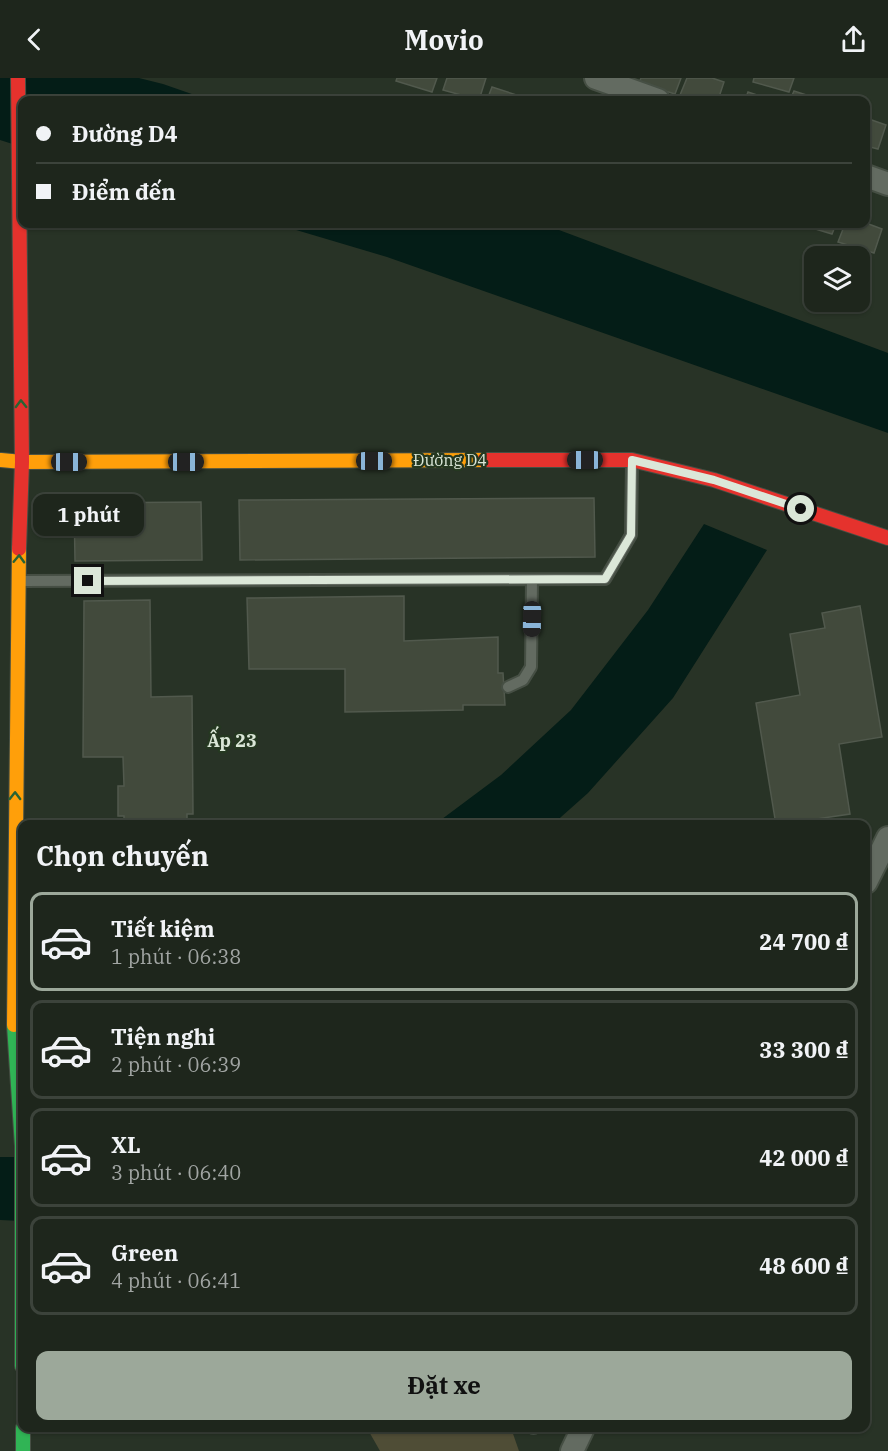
<!DOCTYPE html>
<html lang="vi">
<meta charset="utf-8">
<style>
:root{--surface:#1e261c;--page:#2b3229;--text:#f1f3f6;--muted:#a1a5a3;--line:#3c433b;--accent:#9ca89a}
body{margin:0;font-family:"IBM Plex Serif",serif;background:var(--page);color:var(--text);height:100vh;display:flex;flex-direction:column;font-size:22px;white-space:nowrap}
*{box-sizing:border-box;margin:0}
p{font-size:20px;color:var(--muted)}
.icon{flex:none;width:33px;height:33px;fill:none;stroke:currentColor;stroke-width:2;stroke-linecap:round;stroke-linejoin:round}
.map{position:relative;flex:1;overflow:hidden}
.panel{position:absolute;left:18px;top:742px;width:852px;height:612px;display:flex;flex-direction:column;background:var(--surface);border-radius:12px;box-shadow:0 2px 4px #0004,0 0 0 2px var(--line)}
.panel>*{flex:none}
.top-card{position:absolute;left:18px;top:18px;width:852px;height:132px;border-radius:12px;box-shadow:0 2px 4px #0004,0 0 0 2px var(--line);display:grid;align-content:center;height:132px;padding:0 18px;background:var(--surface)}
.fabs{position:absolute;left:804px;top:168px;display:grid;gap:12px}
.fabs a{display:grid;place-items:center;width:66px;height:66px;border-radius:12px;background:var(--surface);box-shadow:0 2px 4px #0004,0 0 0 2px var(--line);font-size:30px}
.end{position:absolute;width:27px;height:27px;margin:-14px;border:8px solid #dbe7d8;background:#111;box-shadow:0 0 0 3px #111}
.from{border-radius:50%}
.bubble{position:absolute;height:42px;border-radius:12px;background:var(--surface);box-shadow:0 2px 4px #0004,0 0 0 2px var(--line);font-size:20px;font-weight:800;line-height:42px;text-align:center}
.car{position:absolute;width:18px;height:36px;margin:-18px -9px;border-radius:8px;box-shadow:0 0 4px 2px #0007;background:linear-gradient(#222 24%,#8ab4d8 0 40%,#222 0 76%,#8ab4d8 0 86%,#222 0)}
.top-card b{display:flex;align-items:center;gap:21px;height:57px;font-size:22px}
.top-card b+b{border-top:2px solid var(--line)}
.top-card i{width:15px;height:15px;background:var(--text)}
ul{padding:0;list-style:none}
li{display:flex;align-items:center;gap:18px;height:99px;margin:0 12px 9px;padding:0 6px;border:3px solid var(--line);border-radius:12px}
li div{flex:1}
li b{display:block;font-size:22px}
li em{font-style:normal;font-weight:800}
li.active{border-color:var(--accent)}
li>.icon{width:54px;height:54px;stroke-width:1.5}
h2{padding:0 18px;font-size:27px;line-height:72px}
.primary-button{display:flex;gap:12px;margin-top:auto;padding:12px 18px}
.primary-button a{flex:1;height:69px;border-radius:12px;background:var(--accent);color:#111;font-size:24px;font-weight:800;line-height:69px;text-align:center}
header{display:flex;justify-content:space-between;align-items:center;height:78px;padding:0 18px;background:var(--surface);font-size:27px;font-weight:800}
.map>svg:first-child{display:block}
.green{fill:#4f4d36}
.water{fill:#041d17}
.building{fill:#424a3c;stroke:#51594d;stroke-width:1.5}
.lines{fill:none;stroke-linecap:round;stroke-linejoin:round}
.lane-casing{stroke:#464f44;stroke-width:14}
.street-casing{stroke:#464f44;stroke-width:26}
.fast-casing{stroke:#464f44;stroke-width:16}
.slow-casing{stroke:#464f44;stroke-width:16}
.jam-casing{stroke:#464f44;stroke-width:16}
.lane{stroke:#636b61;stroke-width:10}
.street{stroke:#636b61;stroke-width:22}
.fast{stroke:#30b455;stroke-width:14}
.slow{stroke:#ff9f0a;stroke-width:14}
.jam{stroke:#e5322d;stroke-width:14}
.oneway{stroke:#296333}
.route{stroke:#dbe7d8;stroke-width:8}
.labels{text-anchor:middle;dominant-baseline:central;stroke-width:4.5;stroke-linejoin:round;paint-order:stroke}
.street-label{font-size:16px;fill:#dbe7d8;stroke:#253821}
.neighbourhood-label{font-size:18px;font-weight:bold;fill:#dbe7d8;stroke:#253821}
</style>
<header><svg class="icon" aria-label="back" viewBox="0 0 24 24"><path d="M15 5l-7 7 7 7"/></svg>Movio<svg class="icon" aria-label="share" viewBox="0 0 24 24"><path d="M12 15V3M7 8l5-5 5 5M5 13v7h14v-7"/></svg></header>
<div class="map">
<svg width="888" height="1373" viewBox="0 0 888 1373">
<rect width="100%" height="100%" fill="#283326"/>
<polygon class="green" points="367,1350 511,1350 519,1373 380,1373"/>
<g class="water">
<polygon points="0,0 139,0 163,6 209,22 22,22 22,69 0,62"/>
<polygon points="276,146 543,146 888,275 888,355 387,179"/>
<polygon points="704,446 767,472 673,620 588,715 552,747 434,747 501,697 571,632 648,532"/>
<polygon points="0,1079 22,1079 22,1143 0,1142"/>
</g>
<g class="building">
<polygon points="397,0 437,0 432,14 396,3"/>
<polygon points="447,0 486,0 479,22 443,12"/>
<polygon points="641,0 681,0 675,16 639,5"/>
<polygon points="687,0 712,0 724,4 718,22 697,22 680,17"/>
<polygon points="754,0 794,0 789,14 753,4"/>
<polygon points="492,9 526,20 526,22 487,22"/>
<polygon points="794,13 822,22 790,22"/>
<polygon points="748,14 772,22 745,22"/>
<polygon points="866,40 886,47 878,71 866,68"/>
<polygon points="866,145 882,151 874,175 838,164 845,146"/>
<polygon points="799,146 836,146 832,156"/>
<polygon points="594,420 595,479 240,482 239,422"/>
<polygon points="201,424 202,482 75,483 74,425"/>
<polygon points="404,518 404,563 498,559 498,595 503,595 505,627 463,627 463,632 345,634 345,591 249,591 247,520"/>
<polygon points="150,522 151,619 192,618 193,736 187,736 187,747 124,747 124,738 118,738 118,708 124,708 123,679 83,679 84,523"/>
<polygon points="860,528 882,659 839,666 850,736 776,747 756,625 800,617 790,556 825,550 822,535"/>
</g>
<g class="lines">
<g class="lane-casing">
<g id="lane">
<polyline points="21,503 605,501 631,457 632,384"/>
<polyline points="508,609 523,602 531,589 532,502"/>
<polyline points="533,1350 534,1350"/>
</g>
</g>
<g class="street-casing">
<g id="street">
<polyline points="596,0 658,22"/>
<polyline points="866,98 888,106"/>
<polyline points="866,804 888,760"/>
<polyline points="572,1373 583,1350"/>
</g>
</g>
<g class="fast-casing">
<g id="fast">
<polyline points="14,947 22,1068 22,1288"/>
<polyline points="23,1350 23,1373"/>
</g>
</g>
<g class="slow-casing">
<g id="slow">
<polyline points="1,382 22,384 484,382"/>
<polyline points="14,947 19,471"/>
</g>
</g>
<g class="jam-casing">
<g id="jam">
<polyline points="18,0 22,384 19,471"/>
<polyline points="484,382 632,382 714,402 888,460"/>
</g>
</g>
<use href="#lane" class="lane"/>
<use href="#street" class="street"/>
<use href="#fast" class="fast"/>
<use href="#slow" class="slow"/>
<use href="#jam" class="jam"/>
</g>
<defs><path id="oneway-chevron" d="M-2-3.5L2.5 0L-2 3.5" fill="none" stroke-width="1.6" stroke-linecap="round" stroke-linejoin="round" transform="scale(1.5)"/></defs>
<g class="oneway">
<use href="#oneway-chevron" transform="translate(21 326) rotate(-91)"/>
<use href="#oneway-chevron" transform="translate(19 481) rotate(-88)"/>
<use href="#oneway-chevron" transform="translate(15 718) rotate(-89)"/>
</g>
<g class="lines">
<polyline class="route" points="88,503 605,501 631,457 632,382 714,402 801,431"/>
</g>
<g class="labels">
<g class="street-label">
<text x="450" y="382">Đường D4</text>
</g>
<g class="neighbourhood-label">
<text x="232" y="662">Ấp 23</text>
</g>
</g>
</svg>
<div class="fabs">
<a><svg class="icon" aria-label="layers" viewBox="0 0 24 24"><path d="M12 4l9 5-9 5-9-5zM3 14l9 5 9-5"/></svg></a>
</div>
<i class="end from" style="left:801px;top:431px"></i>
<i class="end" style="left:88px;top:503px"></i>
<div class="bubble" style="left:33px;top:416px;width:111px">1 phút</div>
<i class="car" style="left:585px;top:382px;rotate:270deg"></i>
<i class="car" style="left:374px;top:383px;rotate:90deg"></i>
<i class="car" style="left:69px;top:384px;rotate:90deg"></i>
<i class="car" style="left:186px;top:384px;rotate:90deg"></i>
<i class="car" style="left:532px;top:541px;rotate:181deg"></i>
<div class="top-card">
<b><i class="from"></i>Đường D4</b>
<b><i></i>Điểm đến</b>
</div>
<section class="panel">
<h2>Chọn chuyến</h2>
<ul>
<li class="active"><svg class="icon" aria-label="car" viewBox="0 0 24 24"><path d="M5 17H2v-5l4-1 3-4h7l3 4 3 1v5h-3M9 17h6M6 11h13"/><circle cx="7" cy="17" r="2"/><circle cx="17" cy="17" r="2"/></svg><div><b>Tiết kiệm</b><p>1 phút · 06:38</p></div><em>24 700 ₫</em></li>
<li><svg class="icon" aria-label="car" viewBox="0 0 24 24"><path d="M5 17H2v-5l4-1 3-4h7l3 4 3 1v5h-3M9 17h6M6 11h13"/><circle cx="7" cy="17" r="2"/><circle cx="17" cy="17" r="2"/></svg><div><b>Tiện nghi</b><p>2 phút · 06:39</p></div><em>33 300 ₫</em></li>
<li><svg class="icon" aria-label="car" viewBox="0 0 24 24"><path d="M5 17H2v-5l4-1 3-4h7l3 4 3 1v5h-3M9 17h6M6 11h13"/><circle cx="7" cy="17" r="2"/><circle cx="17" cy="17" r="2"/></svg><div><b>XL</b><p>3 phút · 06:40</p></div><em>42 000 ₫</em></li>
<li><svg class="icon" aria-label="car" viewBox="0 0 24 24"><path d="M5 17H2v-5l4-1 3-4h7l3 4 3 1v5h-3M9 17h6M6 11h13"/><circle cx="7" cy="17" r="2"/><circle cx="17" cy="17" r="2"/></svg><div><b>Green</b><p>4 phút · 06:41</p></div><em>48 600 ₫</em></li>
</ul>
<div class="primary-button"><a>Đặt xe</a></div>
</section>
</div>
